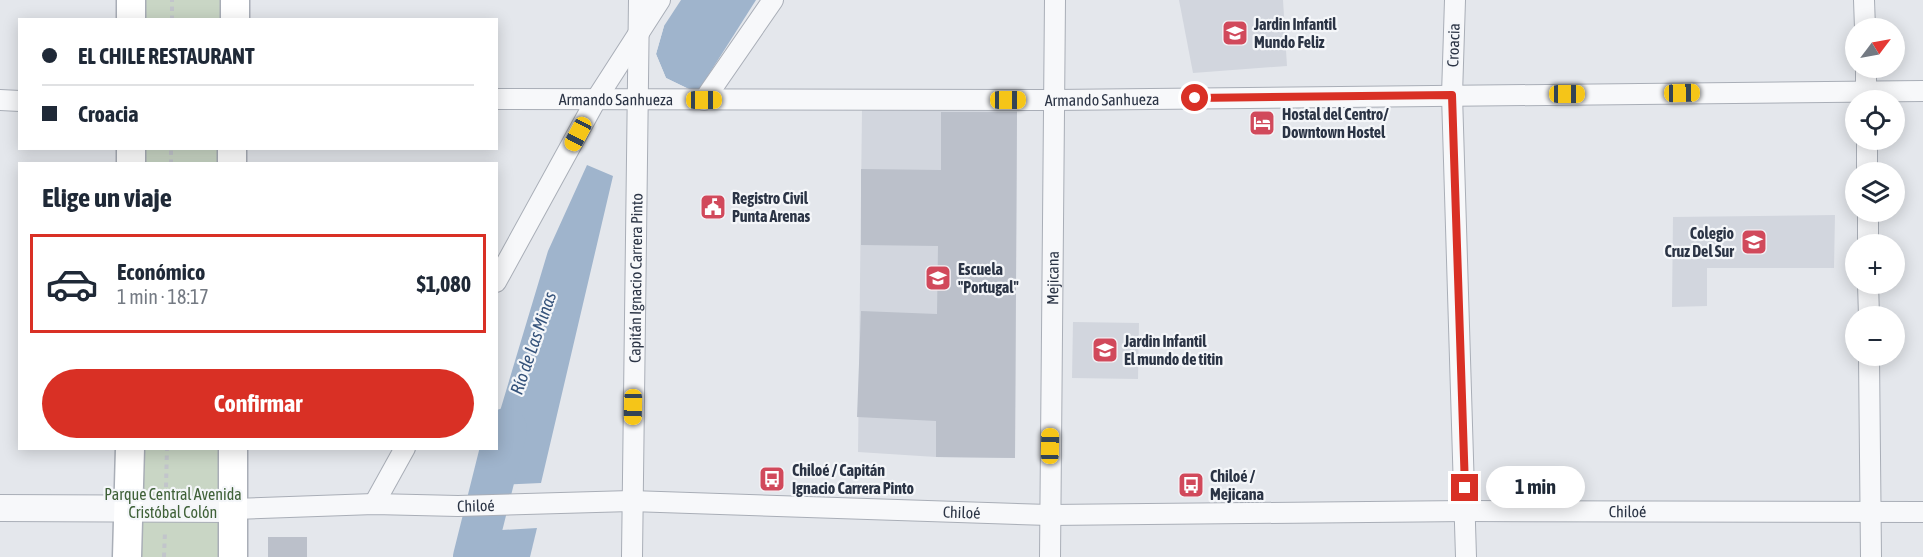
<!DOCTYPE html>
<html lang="es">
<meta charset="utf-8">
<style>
:root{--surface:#fff;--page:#f6f6f7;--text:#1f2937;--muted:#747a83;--line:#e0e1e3;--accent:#d93025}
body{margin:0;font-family:"Asap Condensed",sans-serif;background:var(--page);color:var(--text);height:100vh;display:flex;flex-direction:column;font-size:22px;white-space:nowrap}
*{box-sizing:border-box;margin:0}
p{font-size:20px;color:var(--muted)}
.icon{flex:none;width:33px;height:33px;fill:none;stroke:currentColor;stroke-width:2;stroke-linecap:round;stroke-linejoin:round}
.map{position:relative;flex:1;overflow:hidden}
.details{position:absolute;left:18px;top:162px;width:480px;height:288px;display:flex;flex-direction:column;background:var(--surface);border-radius:0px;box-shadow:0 3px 15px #0003}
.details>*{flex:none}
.guide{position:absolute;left:18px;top:18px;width:480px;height:132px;border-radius:0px;box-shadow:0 3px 15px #0003;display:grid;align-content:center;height:132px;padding:0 24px;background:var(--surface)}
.needle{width:39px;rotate:58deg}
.tools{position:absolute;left:1845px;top:18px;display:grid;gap:12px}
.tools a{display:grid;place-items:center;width:60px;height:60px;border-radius:50%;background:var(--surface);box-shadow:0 3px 15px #0003;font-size:30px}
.end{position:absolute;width:27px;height:27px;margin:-14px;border:8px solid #d93025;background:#fff;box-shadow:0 0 0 3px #fff}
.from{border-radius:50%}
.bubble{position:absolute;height:42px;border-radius:21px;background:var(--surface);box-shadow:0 3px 15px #0003;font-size:20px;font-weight:700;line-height:42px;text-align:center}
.car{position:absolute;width:18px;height:36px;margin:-18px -9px;border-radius:8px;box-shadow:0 0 4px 2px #0007;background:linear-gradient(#f5c518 24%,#345 0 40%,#f5c518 0 76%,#345 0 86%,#f5c518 0)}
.guide b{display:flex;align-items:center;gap:21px;height:57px;font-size:22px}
.guide b+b{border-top:2px solid var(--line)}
.guide i{width:15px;height:15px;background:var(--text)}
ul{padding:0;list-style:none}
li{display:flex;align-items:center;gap:18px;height:99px;margin:0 12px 9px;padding:0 12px;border:3px solid var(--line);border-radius:0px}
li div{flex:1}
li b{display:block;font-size:22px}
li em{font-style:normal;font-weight:700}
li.selected{border-color:var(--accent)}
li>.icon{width:54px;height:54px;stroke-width:1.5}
h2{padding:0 24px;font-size:27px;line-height:72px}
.primary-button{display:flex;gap:12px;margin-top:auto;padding:12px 24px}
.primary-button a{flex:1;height:69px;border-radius:36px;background:var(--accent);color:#fff;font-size:24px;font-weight:700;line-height:69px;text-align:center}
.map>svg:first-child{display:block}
.built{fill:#d2d6de}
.green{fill:#c9d6c5}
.water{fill:#9fb4cc}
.pier{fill:#e4e7ec}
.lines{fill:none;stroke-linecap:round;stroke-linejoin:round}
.river{stroke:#9fb4cc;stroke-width:42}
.building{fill:#bbc0ca}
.minor-casing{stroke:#a9aeb7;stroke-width:22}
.tertiary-casing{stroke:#a9aeb7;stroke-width:28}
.secondary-casing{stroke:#a9aeb7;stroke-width:31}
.path{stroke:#c2c5cb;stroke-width:4;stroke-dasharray:4.5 4.5;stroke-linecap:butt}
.minor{stroke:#f7f8fa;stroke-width:20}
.tertiary{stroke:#f7f8fa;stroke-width:26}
.secondary{stroke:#fff;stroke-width:28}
.route{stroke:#d93025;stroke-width:8}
.labels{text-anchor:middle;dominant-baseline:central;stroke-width:4.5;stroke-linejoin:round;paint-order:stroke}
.poi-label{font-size:16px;font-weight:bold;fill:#2b3445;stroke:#f4f6f9;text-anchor:start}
.street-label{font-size:16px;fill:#2b3445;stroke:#f4f6f9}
.park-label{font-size:16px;fill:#3f6138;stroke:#f4f6f9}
.water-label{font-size:18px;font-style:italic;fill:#34527a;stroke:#f4f6f9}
</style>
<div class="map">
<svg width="1923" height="557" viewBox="0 0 1923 557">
<rect width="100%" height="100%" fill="#e4e7ec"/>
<g class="built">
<polygon points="1179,0 1283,0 1287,66 1193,73"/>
<polygon points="862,109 1017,111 1015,458 936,457 858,452"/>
<polygon points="1835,215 1834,268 1707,268 1707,306 1672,307 1673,217"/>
<polygon points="1073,322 1139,323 1138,379 1072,378"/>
</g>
<g class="green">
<polygon points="132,0 224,0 224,19 132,20"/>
<polygon points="130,149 223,149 223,163 130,164"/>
<polygon points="126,449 221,449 221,557 125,557"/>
</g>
<g class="water">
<polygon points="681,0 756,0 697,93 666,78 656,54 664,26"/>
<polygon points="587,165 613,176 541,483 477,486 488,449 496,448 497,421 548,251"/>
<polygon points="537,528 530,557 463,557 469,532"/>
</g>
<polygon class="pier" points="661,25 664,26 656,54 666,78 697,93 696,96 663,79 653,54"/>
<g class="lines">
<polyline class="river" points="474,557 506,429"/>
</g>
<g class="building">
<polygon points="941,112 1017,112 1015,458 936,457 936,421 857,417 861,311 937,314 938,246 861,245 861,169 941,170"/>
<rect x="268" y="537" width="39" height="20"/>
</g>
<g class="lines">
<g class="minor-casing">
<g id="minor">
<polyline points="1455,0 1452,95 1466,557"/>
<polyline points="1864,0 1865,28"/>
<polyline points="1866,68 1866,100"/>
<path id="s1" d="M 496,99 L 1054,100 L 1923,91"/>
<polyline points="0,100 20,101"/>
<polyline points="704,100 773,0"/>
<polyline points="1867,140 1867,172"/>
<polyline points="1868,212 1868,244"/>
<polyline points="496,282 597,98 660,0"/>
<polyline points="1868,284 1869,316"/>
<polyline points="1869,356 1871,557"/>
<polyline points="374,504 405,448"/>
<path id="s2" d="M 233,509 L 374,504 L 458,506 L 631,501 L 1049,515 L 1466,511 L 1923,512"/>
<path id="s3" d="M 632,557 L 639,0"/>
<path id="s4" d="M 1050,557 L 1055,0"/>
</g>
</g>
<g class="tertiary-casing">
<polyline id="tertiary" points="0,508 233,509"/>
</g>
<g class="secondary-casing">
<g id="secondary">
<polyline points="131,0 131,20"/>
<polyline points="235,20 235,0"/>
<polyline points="232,148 232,164"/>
<polyline points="131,164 131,148"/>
<polyline points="127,557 130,448"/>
<polyline points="233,557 233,448"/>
</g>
</g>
<g class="path">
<polyline points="172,20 172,0"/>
<polyline points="171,164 171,148"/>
<polyline points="166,487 167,448"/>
<polyline points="164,557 165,531"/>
</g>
<use href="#minor" class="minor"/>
<use href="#tertiary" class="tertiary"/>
<use href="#secondary" class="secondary"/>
</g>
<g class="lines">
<polyline class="route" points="1195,98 1452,95 1465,488"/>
</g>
<defs>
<g id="school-square" transform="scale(1.35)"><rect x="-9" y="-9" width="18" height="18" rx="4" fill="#d1495b" stroke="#f4f6f9"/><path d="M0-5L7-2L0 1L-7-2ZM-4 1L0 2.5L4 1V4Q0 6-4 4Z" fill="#fff"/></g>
<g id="hotel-square" transform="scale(1.35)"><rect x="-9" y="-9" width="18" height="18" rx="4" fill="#d1495b" stroke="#f4f6f9"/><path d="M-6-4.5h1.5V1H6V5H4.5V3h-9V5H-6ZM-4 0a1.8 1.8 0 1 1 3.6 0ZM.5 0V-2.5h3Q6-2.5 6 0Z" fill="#fff"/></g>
<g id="civic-square" transform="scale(1.35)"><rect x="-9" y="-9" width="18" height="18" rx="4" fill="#d1495b" stroke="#f4f6f9"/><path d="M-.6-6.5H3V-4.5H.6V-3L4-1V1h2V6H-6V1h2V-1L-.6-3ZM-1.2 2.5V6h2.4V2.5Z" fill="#fff"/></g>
<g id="bus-square" transform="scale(1.35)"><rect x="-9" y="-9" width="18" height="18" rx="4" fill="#d1495b" stroke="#f4f6f9"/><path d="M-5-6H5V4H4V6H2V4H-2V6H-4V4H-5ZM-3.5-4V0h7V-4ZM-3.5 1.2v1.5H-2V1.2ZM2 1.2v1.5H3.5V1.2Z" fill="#fff"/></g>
</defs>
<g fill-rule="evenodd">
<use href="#school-square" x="1235" y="33"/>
<use href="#hotel-square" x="1262" y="123"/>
<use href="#civic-square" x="713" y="207"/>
<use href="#school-square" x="1754" y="242"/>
<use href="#school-square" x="938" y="278"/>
<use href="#school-square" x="1105" y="350"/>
<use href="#bus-square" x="772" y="479"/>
<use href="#bus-square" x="1191" y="485"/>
</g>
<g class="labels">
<g class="poi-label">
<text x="1254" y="24">Jardin Infantil<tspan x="1254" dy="18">Mundo Feliz</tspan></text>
<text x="1282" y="114">Hostal del Centro/<tspan x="1282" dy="18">Downtown Hostel</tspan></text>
<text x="732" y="198">Registro Civil<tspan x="732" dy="18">Punta Arenas</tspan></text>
<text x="1734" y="233" text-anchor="end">Colegio<tspan x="1734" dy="18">Cruz Del Sur</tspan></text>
<text x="958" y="269">Escuela<tspan x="958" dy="18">"Portugal"</tspan></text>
<text x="1124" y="341">Jardin Infantil<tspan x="1124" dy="18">El mundo de titin</tspan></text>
<text x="792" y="470">Chiloé / Capitán<tspan x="792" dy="18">Ignacio Carrera Pinto</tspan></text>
<text x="1210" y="476">Chiloé /<tspan x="1210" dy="18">Mejicana</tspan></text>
</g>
<g class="street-label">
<text transform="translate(1453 45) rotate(-88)">Croacia</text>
<text stroke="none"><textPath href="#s1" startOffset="120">Armando Sanhueza</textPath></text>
<text stroke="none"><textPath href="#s1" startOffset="606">Armando Sanhueza</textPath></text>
<text stroke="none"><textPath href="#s3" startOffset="279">Capitán Ignacio Carrera Pinto</textPath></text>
<text stroke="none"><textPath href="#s4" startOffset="279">Mejicana</textPath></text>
<text stroke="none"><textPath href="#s2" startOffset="243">Chiloé</textPath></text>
<text stroke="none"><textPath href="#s2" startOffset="1395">Chiloé</textPath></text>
<text stroke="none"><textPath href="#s2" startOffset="729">Chiloé</textPath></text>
</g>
<g class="park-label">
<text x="173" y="494">Parque Central Avenida<tspan x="173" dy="18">Cristóbal Colón</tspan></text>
</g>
<g class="water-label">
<text transform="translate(533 343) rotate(-71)">Río de Las Minas</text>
</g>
</g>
</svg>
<div class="tools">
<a><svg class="needle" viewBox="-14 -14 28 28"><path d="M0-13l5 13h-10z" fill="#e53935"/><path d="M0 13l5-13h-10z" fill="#747a83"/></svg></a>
<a><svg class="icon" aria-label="locate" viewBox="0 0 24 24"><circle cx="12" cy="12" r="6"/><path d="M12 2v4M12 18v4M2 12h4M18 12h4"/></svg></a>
<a><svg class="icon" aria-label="layers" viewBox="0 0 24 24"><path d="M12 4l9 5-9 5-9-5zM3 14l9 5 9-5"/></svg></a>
<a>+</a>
<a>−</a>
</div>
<i class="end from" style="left:1195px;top:98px"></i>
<i class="end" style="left:1465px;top:488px"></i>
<div class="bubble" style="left:1486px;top:466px;width:99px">1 min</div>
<i class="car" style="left:1682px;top:93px;rotate:89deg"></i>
<i class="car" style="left:1567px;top:94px;rotate:90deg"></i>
<i class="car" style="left:704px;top:100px;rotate:90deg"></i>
<i class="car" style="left:1008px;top:100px;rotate:90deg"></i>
<i class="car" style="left:578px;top:134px;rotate:208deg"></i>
<i class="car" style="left:633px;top:407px;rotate:181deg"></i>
<i class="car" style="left:1050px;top:446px;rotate:1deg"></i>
<div class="guide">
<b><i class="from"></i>EL CHILE RESTAURANT</b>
<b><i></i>Croacia</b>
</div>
<section class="details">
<h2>Elige un viaje</h2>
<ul>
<li class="selected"><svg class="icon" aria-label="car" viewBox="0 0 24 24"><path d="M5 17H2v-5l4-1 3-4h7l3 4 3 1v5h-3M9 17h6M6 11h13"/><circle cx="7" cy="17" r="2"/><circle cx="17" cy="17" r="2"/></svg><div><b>Económico</b><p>1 min · 18:17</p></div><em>$1,080</em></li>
</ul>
<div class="primary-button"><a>Confirmar</a></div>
</section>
</div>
